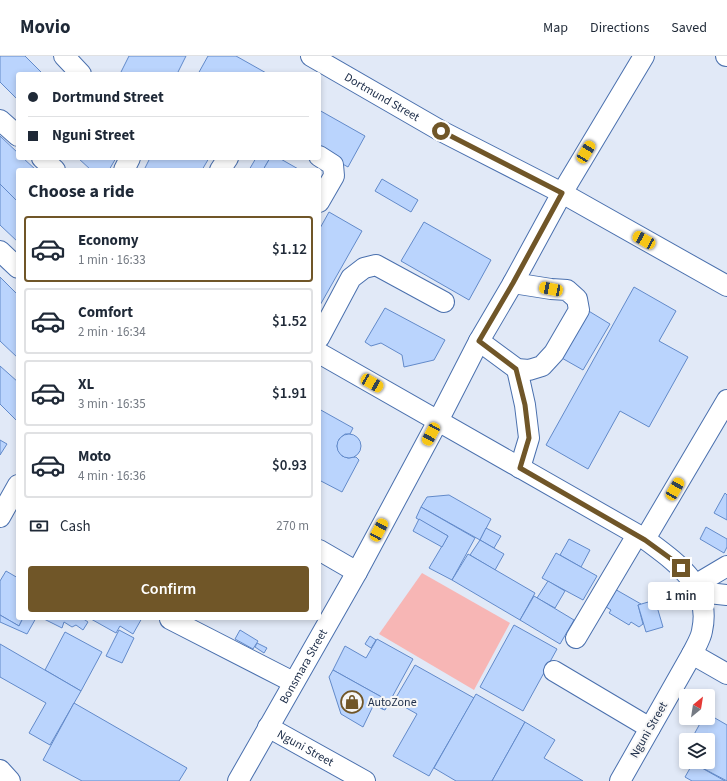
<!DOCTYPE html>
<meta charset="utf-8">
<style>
:root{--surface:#fff;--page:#f6f6f7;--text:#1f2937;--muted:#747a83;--line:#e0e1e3;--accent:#705628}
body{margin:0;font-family:"Source Sans 3",sans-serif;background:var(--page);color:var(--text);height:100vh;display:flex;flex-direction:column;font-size:15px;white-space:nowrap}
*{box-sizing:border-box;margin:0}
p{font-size:13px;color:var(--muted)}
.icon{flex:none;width:22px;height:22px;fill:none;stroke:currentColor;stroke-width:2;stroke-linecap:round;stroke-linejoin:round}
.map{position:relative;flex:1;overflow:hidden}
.sheet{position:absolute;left:16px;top:112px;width:305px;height:452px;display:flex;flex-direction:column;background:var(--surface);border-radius:4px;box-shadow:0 2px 6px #0003}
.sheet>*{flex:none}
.top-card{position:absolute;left:16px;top:16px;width:305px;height:88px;border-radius:4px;box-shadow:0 2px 6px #0003;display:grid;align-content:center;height:88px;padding:0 12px;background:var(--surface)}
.needle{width:26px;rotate:30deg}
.tools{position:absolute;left:679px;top:633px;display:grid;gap:8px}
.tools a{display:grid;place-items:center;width:36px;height:36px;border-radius:4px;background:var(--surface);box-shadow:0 2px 6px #0003;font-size:20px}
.end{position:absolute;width:18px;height:18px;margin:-9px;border:5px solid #705628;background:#fff;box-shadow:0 0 0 2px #fff}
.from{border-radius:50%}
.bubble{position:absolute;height:28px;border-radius:4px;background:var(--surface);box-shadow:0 2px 6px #0003;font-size:13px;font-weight:600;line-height:28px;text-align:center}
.car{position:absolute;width:12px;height:24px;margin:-12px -6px;border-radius:5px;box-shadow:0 0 3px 1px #0007;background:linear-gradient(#f5c518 24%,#345 0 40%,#f5c518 0 76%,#345 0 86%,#f5c518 0)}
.top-card b{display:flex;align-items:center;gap:14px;height:38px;font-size:15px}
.top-card b+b{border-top:1px solid var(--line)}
.top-card i{width:10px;height:10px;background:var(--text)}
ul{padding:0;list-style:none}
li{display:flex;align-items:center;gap:12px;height:66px;margin:0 8px 6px;padding:0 4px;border:2px solid var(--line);border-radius:4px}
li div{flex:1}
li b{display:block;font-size:15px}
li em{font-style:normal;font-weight:600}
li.active{border-color:var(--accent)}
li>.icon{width:36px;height:36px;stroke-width:1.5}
h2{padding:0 12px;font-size:18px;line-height:48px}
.pay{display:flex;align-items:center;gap:10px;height:44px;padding:0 12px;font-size:15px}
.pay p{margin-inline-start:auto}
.primary-button{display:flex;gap:8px;margin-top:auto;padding:8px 12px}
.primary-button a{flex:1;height:46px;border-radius:4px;background:var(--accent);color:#fff;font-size:16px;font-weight:600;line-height:46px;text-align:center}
header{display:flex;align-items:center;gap:24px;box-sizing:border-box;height:56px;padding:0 20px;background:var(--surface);border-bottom:1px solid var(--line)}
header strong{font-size:19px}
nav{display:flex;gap:22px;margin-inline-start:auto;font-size:14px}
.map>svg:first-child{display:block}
.green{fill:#f7b6b5}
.building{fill:#bad4fd;stroke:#628aca}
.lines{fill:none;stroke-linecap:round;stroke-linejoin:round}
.minor-casing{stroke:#4a70ae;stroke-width:22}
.minor{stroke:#fff;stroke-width:20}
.route{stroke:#705628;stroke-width:5}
.labels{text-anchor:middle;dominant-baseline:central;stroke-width:4;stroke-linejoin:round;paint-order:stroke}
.street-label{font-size:12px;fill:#21314c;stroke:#f6f6f6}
.poi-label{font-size:12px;fill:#21314c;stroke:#f6f6f6;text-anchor:start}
</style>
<header>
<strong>Movio</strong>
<nav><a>Map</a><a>Directions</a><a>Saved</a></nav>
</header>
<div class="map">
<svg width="727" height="725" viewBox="0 0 727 725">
<rect width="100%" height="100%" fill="#e1e9f7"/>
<polygon class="green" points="422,517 510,567 474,634 379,578"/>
<g class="building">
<polygon points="0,0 25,0 43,18 18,18 18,44 0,26"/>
<polygon points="129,0 186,0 177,18 120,18"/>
<polygon points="208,0 236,0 268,18 198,18"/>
<polygon points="319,54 365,80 348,111 319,95"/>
<polygon points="0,80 18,97 18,102 23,102 36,114 18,114 18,146 0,128"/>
<polygon points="78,102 116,102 109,114 91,114"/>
<polygon points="150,102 209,102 202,114 144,114"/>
<polygon points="256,102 270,102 263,114 249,114"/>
<polygon points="270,102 279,102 300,114 263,114"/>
<polygon points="382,123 418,144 411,156 375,135"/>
<polygon points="0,128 18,146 18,186 0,169"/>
<polygon points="329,156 362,175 319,251 319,174"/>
<polygon points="424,166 491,204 469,244 401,205"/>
<polygon points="0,221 18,239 18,302 0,285"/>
<polygon points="634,231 676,255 659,285 688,301 649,371 620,355 588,413 546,389"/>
<polygon points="385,252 445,284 434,304 404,311 402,299 381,287 371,290 365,286"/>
<polygon points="587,254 610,268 583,314 560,301"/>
<polygon points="0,310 18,326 18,366 0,348"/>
<polygon points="319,353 353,372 350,378 345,378 339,383 337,390 338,394 342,400 348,402 356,401 359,404 342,436 319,424"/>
<circle cx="349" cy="390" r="12"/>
<polygon points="0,384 7,388 0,399"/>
<polygon points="725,437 727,439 727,464 714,457"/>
<polygon points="449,439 491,463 480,484 421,451 427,441"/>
<polygon points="421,451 475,482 452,524 429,512 448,480 416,462"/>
<polygon points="419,463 448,480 442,491 413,475"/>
<polygon points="706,471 727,483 727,491 724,497 700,483"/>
<polygon points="486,472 501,480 494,492 480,484"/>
<polygon points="569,483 590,494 581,511 560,499"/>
<polygon points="480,484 504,498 495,514 470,499"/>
<polygon points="556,497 597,520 583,544 542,522"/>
<polygon points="468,498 535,537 520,564 452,524"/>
<polygon points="6,515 18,522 18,562 23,562 19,570 0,559 0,525"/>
<polygon points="548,525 565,535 555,552 537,542"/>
<polygon points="613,532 641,548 638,549 643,568 639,571 631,566 629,569 609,557 611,554 603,549"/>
<polygon points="534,540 574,564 560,588 520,564"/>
<polygon points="655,544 663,571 646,576 638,549"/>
<polygon points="0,559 19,570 23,562 36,562 27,578 0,566"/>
<polygon points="42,562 82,562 88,566 83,574 76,569 72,571 64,566 62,572"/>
<polygon points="92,562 142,562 133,578 120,570 116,577 91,563"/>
<polygon points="514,569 557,593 523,655 480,631"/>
<polygon points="119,574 134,582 122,607 106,600"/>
<polygon points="240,574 258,585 253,593 235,583"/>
<polygon points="65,576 102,596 81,635 45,614"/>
<polygon points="370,580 376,584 371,592 365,588"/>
<polygon points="377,583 413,603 385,654 382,653 387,644 333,614 345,590 366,602"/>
<polygon points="257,587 267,592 264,597 255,591"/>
<polygon points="0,588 81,635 50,689 29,677 46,647 0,621"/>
<polygon points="415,609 474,642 429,720 393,700 417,658 394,645"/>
<polygon points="333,614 387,644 382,653 374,648 363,671 341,658 329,621"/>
<polygon points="476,638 525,666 492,725 456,725 434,712"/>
<polygon points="74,647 187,712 179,725 82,725 43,704"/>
<polygon points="708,658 727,669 727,725 693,707 694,706 708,706 708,684 691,684 703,662 708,662"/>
<polygon points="525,666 555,684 544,702 583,725 492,725"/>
<polygon points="693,707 725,725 692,725 685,721"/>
</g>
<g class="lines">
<g class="minor-casing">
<g id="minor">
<polyline points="64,0 81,18"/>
<path id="s1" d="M 311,0 L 441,75 L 562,137 L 727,230"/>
<polyline points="726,0 727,0"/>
<polyline points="0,64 18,80"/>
<polyline points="319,100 333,109 334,120 319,146"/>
<polyline points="42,102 55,114"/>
<polyline points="124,114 130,102"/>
<polyline points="220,114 228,102"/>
<polyline points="0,195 18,212"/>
<polyline points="319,282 351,222 364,212 376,209 444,246"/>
<polyline points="479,285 517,313 529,314 542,310 554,297 579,254 577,243 567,234 551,233 513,227"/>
<path d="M 319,297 L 645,483 C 677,507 712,530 702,575 C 701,582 696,590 692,598 L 620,725"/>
<polyline points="517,313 525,349 529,382 520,412"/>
<polyline points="0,461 18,429"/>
<polyline points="645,483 727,344"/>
<polyline points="319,494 357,516"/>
<polyline points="695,529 727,510"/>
<polyline points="699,536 727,539"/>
<polyline points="170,563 293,626"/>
<polyline points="576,582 637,479"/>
<polyline points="692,598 727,618"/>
<polyline points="554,615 650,672"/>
<path id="s2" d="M 268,671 L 365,725"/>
<polyline points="0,714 10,725"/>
<path id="s3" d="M 238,725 L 357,516 L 438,365 L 479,285 L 513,227 L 562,137 L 644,0"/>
</g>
</g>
<use href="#minor" class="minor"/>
</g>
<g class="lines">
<polyline class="route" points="441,75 562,137 513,227 479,285 516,313 525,349 529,382 520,412 645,484 674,505 681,512"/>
</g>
<defs>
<g id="shop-ring" transform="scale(1.15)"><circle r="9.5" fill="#f6f6f6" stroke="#705628" stroke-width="1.5"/><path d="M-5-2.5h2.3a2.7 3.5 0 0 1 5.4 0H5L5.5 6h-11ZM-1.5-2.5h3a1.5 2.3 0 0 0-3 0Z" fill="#705628"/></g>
</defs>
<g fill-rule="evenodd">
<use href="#shop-ring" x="352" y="646"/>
</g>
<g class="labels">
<g class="street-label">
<text stroke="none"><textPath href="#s1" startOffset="82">Dortmund Street</textPath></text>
<text stroke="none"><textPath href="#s3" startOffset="132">Bonsmara Street</textPath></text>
<text transform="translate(649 674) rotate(-60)">Nguni Street</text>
<text stroke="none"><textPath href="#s2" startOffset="43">Nguni Street</textPath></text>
</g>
<g class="poi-label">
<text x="368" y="646">AutoZone</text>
</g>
</g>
</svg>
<div class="tools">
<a><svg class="needle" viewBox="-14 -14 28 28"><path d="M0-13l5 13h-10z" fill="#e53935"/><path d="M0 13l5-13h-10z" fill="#747a83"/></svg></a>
<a><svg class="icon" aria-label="layers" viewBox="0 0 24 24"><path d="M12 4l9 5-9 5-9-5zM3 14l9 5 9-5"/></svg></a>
</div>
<i class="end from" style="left:441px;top:75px"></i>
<i class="end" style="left:681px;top:512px"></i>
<div class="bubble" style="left:648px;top:526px;width:66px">1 min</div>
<i class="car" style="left:586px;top:96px;rotate:31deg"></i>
<i class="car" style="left:644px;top:184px;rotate:299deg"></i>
<i class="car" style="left:551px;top:233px;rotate:281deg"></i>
<i class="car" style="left:372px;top:327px;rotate:120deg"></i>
<i class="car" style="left:431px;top:378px;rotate:208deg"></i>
<i class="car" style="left:675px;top:433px;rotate:30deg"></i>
<i class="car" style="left:379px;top:474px;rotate:28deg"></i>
<div class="top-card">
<b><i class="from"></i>Dortmund Street</b>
<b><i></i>Nguni Street</b>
</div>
<section class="sheet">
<h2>Choose a ride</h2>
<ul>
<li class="active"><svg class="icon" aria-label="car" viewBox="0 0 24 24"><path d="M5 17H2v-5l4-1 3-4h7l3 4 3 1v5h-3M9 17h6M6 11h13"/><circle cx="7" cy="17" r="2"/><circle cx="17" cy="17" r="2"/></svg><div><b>Economy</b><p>1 min · 16:33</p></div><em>$1.12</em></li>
<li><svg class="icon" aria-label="car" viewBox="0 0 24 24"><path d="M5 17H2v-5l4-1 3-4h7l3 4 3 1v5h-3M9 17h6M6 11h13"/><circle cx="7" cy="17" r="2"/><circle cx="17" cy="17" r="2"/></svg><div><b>Comfort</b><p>2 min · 16:34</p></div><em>$1.52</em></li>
<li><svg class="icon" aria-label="car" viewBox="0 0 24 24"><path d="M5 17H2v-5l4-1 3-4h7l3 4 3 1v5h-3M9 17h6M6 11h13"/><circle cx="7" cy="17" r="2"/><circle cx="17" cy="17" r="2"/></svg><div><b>XL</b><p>3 min · 16:35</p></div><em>$1.91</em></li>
<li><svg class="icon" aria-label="car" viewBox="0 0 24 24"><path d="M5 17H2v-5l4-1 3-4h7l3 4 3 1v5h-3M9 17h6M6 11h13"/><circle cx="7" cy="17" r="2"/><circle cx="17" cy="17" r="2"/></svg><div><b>Moto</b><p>4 min · 16:36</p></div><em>$0.93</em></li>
</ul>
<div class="pay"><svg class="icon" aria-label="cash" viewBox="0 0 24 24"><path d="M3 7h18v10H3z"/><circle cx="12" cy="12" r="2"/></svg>Cash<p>270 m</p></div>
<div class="primary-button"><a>Confirm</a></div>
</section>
</div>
